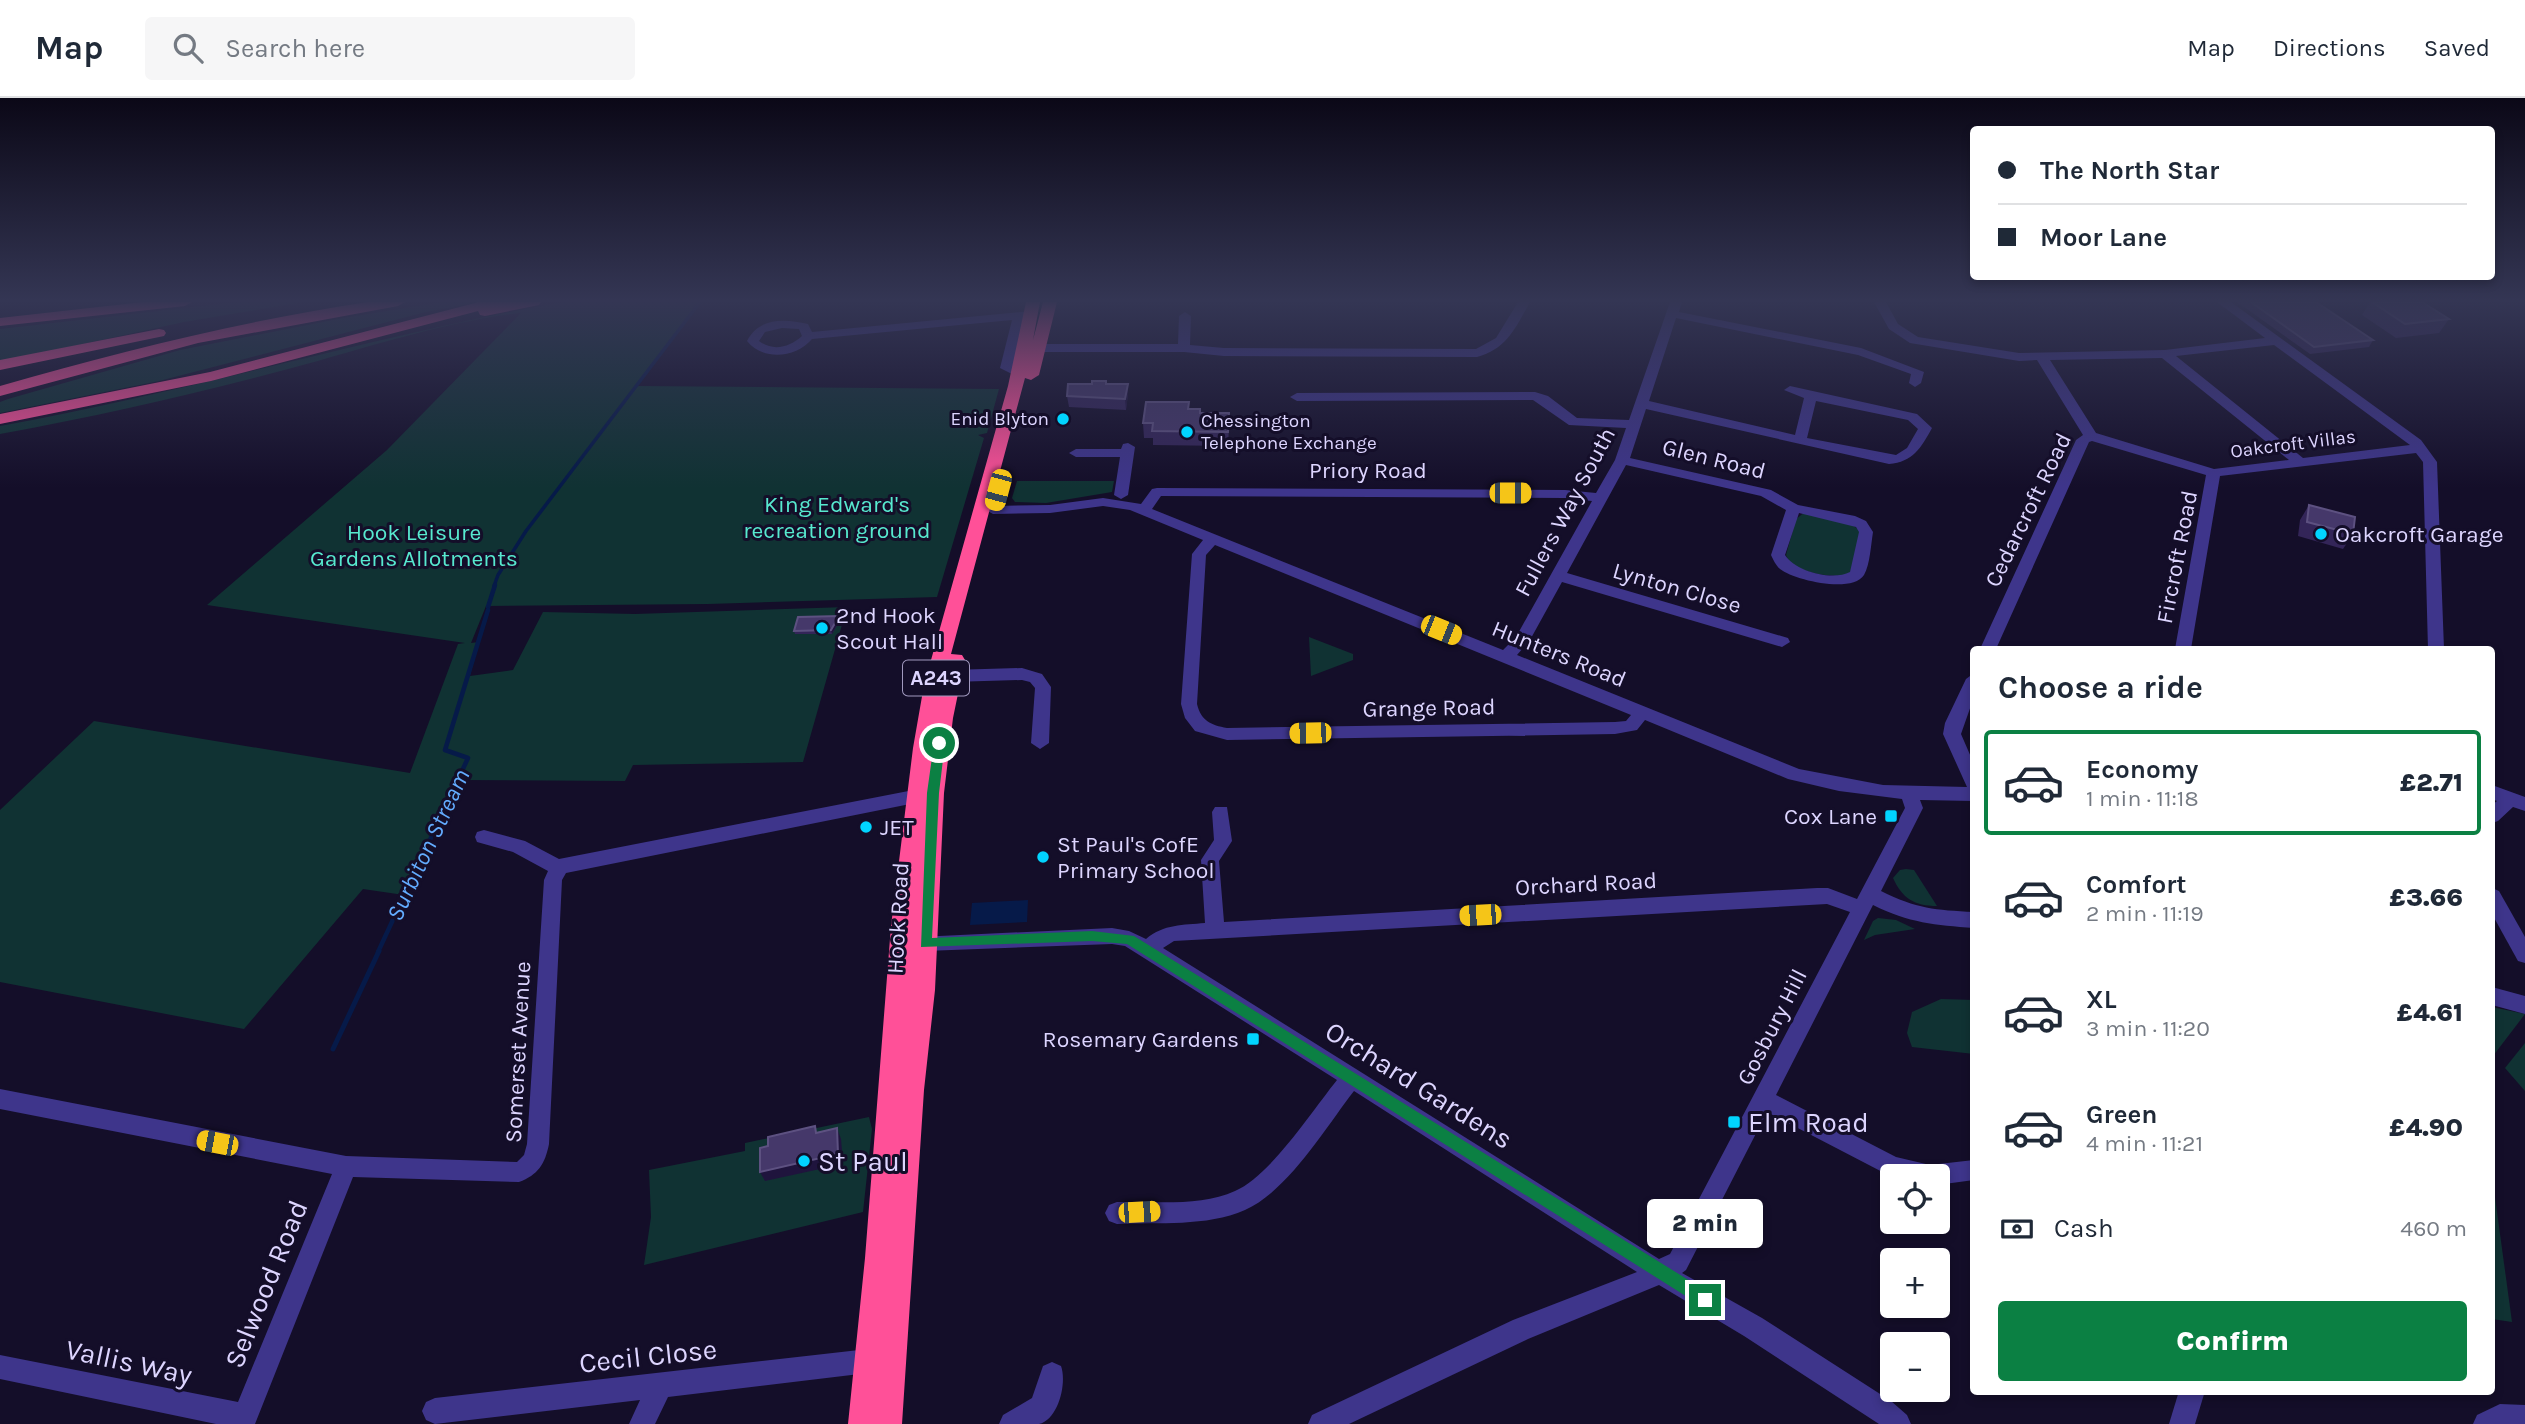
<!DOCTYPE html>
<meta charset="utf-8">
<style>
:root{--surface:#fff;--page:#f6f6f7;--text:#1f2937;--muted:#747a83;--line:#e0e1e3;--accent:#0b8043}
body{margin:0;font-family:Karla,sans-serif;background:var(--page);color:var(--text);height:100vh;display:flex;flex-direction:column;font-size:26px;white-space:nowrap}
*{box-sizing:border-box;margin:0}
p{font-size:23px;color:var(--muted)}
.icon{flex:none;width:38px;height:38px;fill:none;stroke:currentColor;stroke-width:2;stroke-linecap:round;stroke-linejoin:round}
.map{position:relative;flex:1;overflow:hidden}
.details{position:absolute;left:1970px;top:548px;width:525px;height:749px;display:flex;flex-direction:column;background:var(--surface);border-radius:7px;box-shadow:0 4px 10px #0003}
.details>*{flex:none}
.banner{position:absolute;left:1970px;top:28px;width:525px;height:154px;border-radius:7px;box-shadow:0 4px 10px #0003;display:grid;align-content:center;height:154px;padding:0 28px;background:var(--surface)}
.buttons{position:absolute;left:1880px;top:1066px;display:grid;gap:14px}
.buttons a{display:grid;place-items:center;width:70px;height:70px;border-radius:7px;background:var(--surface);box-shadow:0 4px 10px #0003;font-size:35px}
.end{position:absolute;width:32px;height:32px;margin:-16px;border:9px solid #0b8043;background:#fff;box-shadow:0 0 0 4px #fff}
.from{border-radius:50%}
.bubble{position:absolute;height:49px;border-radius:7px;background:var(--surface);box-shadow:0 4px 10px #0003;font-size:23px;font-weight:800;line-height:49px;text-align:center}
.car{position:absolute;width:21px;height:42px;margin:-21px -10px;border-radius:9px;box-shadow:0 0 5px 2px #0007;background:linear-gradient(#f5c518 24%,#345 0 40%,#f5c518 0 76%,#345 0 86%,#f5c518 0)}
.banner b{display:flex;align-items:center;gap:24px;height:66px;font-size:26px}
.banner b+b{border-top:2px solid var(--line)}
.banner i{width:18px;height:18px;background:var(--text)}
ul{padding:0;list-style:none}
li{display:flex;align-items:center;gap:21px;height:105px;margin:0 14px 10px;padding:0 14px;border:4px solid transparent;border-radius:7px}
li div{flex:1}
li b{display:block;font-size:26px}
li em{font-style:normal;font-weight:800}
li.current{border-color:var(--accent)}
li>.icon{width:63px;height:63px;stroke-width:1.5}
h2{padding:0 28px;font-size:32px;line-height:84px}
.pay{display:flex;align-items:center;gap:18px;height:77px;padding:0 28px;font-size:26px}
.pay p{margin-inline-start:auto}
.cta{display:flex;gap:14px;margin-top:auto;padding:14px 28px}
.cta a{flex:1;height:80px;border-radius:7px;background:var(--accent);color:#fff;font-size:28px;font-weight:800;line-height:80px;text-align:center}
header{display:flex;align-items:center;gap:42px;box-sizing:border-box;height:98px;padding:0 35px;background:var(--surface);border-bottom:2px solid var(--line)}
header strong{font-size:33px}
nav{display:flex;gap:38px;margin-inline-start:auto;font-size:24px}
.search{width:490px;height:63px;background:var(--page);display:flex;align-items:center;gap:18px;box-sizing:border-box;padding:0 24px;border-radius:7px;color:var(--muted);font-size:26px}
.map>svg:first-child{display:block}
.green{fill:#103233}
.water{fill:#061a49}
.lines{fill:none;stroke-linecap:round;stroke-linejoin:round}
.stream-far2{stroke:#061a49;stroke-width:3.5}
.stream-far1{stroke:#061a49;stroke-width:4.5}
.stream{stroke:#061a49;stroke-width:5}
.minor{fill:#3e358b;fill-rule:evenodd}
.highway{fill:#ff5098;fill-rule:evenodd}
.wall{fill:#332558}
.shaded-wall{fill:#1f143d}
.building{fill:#45386a;stroke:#5d5181;stroke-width:2}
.route{fill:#0b8043}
.poi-dot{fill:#01d4ff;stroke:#140e29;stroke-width:2.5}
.labels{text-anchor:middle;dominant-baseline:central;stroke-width:6;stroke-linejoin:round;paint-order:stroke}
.far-poi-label{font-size:19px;fill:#ddd5ff;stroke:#140e29;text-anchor:end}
.far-street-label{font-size:19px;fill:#ddd5ff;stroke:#140e29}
.shield{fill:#140e29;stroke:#a199bf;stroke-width:2}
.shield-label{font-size:21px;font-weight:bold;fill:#ddd5ff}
.street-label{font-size:23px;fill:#ddd5ff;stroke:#140e29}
.park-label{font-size:23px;fill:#57e9cf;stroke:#140e29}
.poi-label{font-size:23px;fill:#ddd5ff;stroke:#140e29;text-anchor:start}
.water-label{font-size:24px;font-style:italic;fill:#63acff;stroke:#140e29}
.near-street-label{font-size:28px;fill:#ddd5ff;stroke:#140e29}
.near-poi-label{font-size:28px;fill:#ddd5ff;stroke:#140e29;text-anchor:start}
</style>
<header>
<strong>Map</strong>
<div class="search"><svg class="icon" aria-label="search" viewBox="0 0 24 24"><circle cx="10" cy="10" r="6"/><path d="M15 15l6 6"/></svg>Search here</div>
<nav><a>Map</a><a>Directions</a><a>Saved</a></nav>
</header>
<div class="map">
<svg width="2525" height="1326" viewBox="0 0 2525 1326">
<rect width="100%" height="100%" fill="#140e29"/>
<g class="green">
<polygon points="237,204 303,204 184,224 0,264 0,231"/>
<polygon points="442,204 479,204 426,214 159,283 0,315 0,304 8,301 180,252 343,220"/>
<path d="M 563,204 L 700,204 L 637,288 L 999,291 L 987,335 L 978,337 L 984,340 L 937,499 L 708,506 L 486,508 L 471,545 L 479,544 L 470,578 L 513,572 L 543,514 L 635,516 L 847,509 L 803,664 L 633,667 L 625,683 L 457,682 L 404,797 L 363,791 L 244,931 L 0,884 L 0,712 L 94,623 L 410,675 L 458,546 L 465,545 L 207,507 L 387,352 L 521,215 C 449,222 363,251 292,270 C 196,296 99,318 0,336 L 0,328 C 189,294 373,238 563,204 Z"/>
<polygon points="1017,383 1114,383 1112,394 1046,405 1015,404 1012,400"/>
<path d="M 1805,414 C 1823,418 1846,419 1860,433 L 1851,476 C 1834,481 1792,475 1786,457 L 1796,421 Z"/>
<polygon points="1309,539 1353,556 1353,562 1311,578"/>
<path d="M 1906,771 L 1914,772 L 1937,808 C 1914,808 1902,800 1893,780 L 1900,772 Z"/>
<polygon points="1878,820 1896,822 1915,831 1875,837 1864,842 1873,823"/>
<polygon points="1941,901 1974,902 1974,956 1912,949 1907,935 1912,914"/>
<polygon points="2492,909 2525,916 2493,958 2492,957"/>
<polygon points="2525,945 2525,993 2505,970"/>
<polygon points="869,1019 872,1031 863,1114 644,1167 651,1119 649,1072 745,1053 745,1045"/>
<polygon points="2492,1077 2512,1224 2492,1221"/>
</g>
<polygon class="water" points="1028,802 1027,824 970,827 972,805"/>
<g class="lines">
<polyline class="stream-far2" points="494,488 498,477 526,433 700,204"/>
<g class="stream-far1">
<polyline points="488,509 495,487"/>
<polyline points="378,854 468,660 445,652 488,512"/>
</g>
<polyline class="stream" points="333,951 379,853"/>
<g class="minor">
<path d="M 1518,204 L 1530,204 C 1516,229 1507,251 1477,259 L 1224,258 L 1184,254 L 1039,254 L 1033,250 L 1039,246 L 1178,246 L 1179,218 L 1185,214 L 1191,218 L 1190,247 L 1224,250 L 1476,251 L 1496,240 Z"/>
<path d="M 1670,204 L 1682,204 L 1679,214 L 1861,250 L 1924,274 L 1921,285 L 1915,289 L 1909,285 L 1911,276 L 1858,257 L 1676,220 L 1649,303 L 1795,337 L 1804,300 L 1784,292 L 1790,288 L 1917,316 L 1932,330 C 1921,350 1913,364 1889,366 L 1646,311 L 1630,360 L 1771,392 L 1798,407 L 1855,418 L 1866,423 L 1873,434 C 1871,446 1870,467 1864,477 C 1852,496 1794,482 1780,471 C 1776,468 1773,461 1771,457 L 1786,412 L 1761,398 L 1626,367 L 1567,475 L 1788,540 L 1790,544 L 1782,549 L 1562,484 L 1530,542 L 1517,557 L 1799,671 L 1883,687 L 1967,689 L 1943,636 L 1945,625 L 1966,581 L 1974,575 L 1974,599 L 1961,636 L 1974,666 L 1974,703 L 1920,702 L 1923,710 L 1881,793 C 1917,811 1935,812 1974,814 L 1974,830 C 1935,827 1909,825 1873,807 L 1776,997 L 1896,1059 L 1930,1067 L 1974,1062 L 1974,1082 L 1937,1087 L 1937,1078 L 1892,1079 L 1767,1014 L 1686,1172 L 1682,1175 L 1762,1220 L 1891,1303 L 1907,1317 L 1911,1326 L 1879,1326 L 1744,1238 L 1659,1187 L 1528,1241 L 1349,1326 L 1308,1326 L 1312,1317 L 1513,1222 L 1637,1174 L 1354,993 C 1326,1029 1288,1093 1245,1112 C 1206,1129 1159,1124 1117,1126 L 1109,1123 L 1105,1115 L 1109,1107 L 1117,1104 C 1154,1103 1201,1109 1235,1093 C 1271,1077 1312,1013 1337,982 L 1125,848 L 1112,846 L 925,853 L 918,851 L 915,845 L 918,839 L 1112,830 L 1129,833 L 1146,841 C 1164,826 1183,827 1205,825 L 1201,762 L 1214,742 L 1212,714 L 1215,709 L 1227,709 L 1232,743 L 1219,763 L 1224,824 L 1817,790 L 1828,790 L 1857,801 L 1905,710 L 1902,701 L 1839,693 L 1788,681 L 1645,622 L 1637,632 L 1615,636 L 1227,642 L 1195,633 L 1185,620 L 1181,606 L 1192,456 L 1203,442 L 1130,412 L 1103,408 L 1050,415 L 993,416 L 986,412 L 993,408 L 1050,407 L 1103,400 L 1141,406 L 1152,391 L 1157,390 L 1565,392 L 1596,395 L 1615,362 L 1626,330 L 1569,327 L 1533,302 L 1297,303 L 1290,299 L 1297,295 L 1535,294 L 1548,298 L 1577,320 L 1629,322 ZM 1816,303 L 1908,322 L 1918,331 L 1907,350 L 1896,357 L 1807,340 ZM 1161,398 L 1565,400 L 1592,403 L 1516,539 L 1503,552 L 1152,411 ZM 1799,415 L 1856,429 L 1859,434 L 1850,474 C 1833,483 1796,474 1785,457 ZM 1215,447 L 1631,617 L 1626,623 L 1615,624 L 1227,630 C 1211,627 1201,623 1197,606 L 1206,457 ZM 1827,806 L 1850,814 L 1670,1156 L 1659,1161 L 1163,850 L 1174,843 Z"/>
<path d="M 1874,204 L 1886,204 L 1898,226 L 1918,239 L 2019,255 L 2165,252 L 2265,240 L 2217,204 L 2231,204 L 2421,342 L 2437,364 L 2444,551 L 2428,551 L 2423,364 L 2416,355 L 2220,378 L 2191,551 L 2175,551 L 2206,377 L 2092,343 L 2089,344 L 1996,551 L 1980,551 L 2076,342 L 2083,337 L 2037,262 L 2019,263 L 1910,245 L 1889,231 ZM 2274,247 L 2410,347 L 2303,360 L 2176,258 ZM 2162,260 L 2289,362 L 2214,371 L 2096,335 L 2050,262 Z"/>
<path d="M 1031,213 L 1037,217 L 1024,221 L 1013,268 L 1024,275 L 1018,279 L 1000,270 L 1012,222 L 812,241 C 796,260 763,263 747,243 C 759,219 785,221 808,226 L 812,234 ZM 782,230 L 799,231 L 802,238 C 790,249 773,254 759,243 L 765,234 Z"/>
<polygon points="1128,345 1135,349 1128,397 1121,401 1114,397 1120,359 1076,359 1069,355 1076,351 1121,351 1123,346"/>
<polygon points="1022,570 1042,576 1051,589 1049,645 1040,651 1031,645 1035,590 1030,584 1022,582 951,584 943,578 951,572"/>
<polygon points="2492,687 2525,699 2525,713 2513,709 2498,723 2492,725 2492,707 2497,703 2492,701"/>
<path d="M 929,689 L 935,691 L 938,696 L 935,701 L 566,775 L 562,782 L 549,1046 C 545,1066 538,1077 519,1084 L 353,1079 L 255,1326 L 216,1326 L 0,1281 L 0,1257 L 238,1304 L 332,1076 L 0,1011 L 0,991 L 346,1058 L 517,1064 L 524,1057 L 527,1046 L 544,782 L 548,773 L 513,754 L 477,744 L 475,739 L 477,734 L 484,732 L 525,743 L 559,761 Z"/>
<polygon points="2492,790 2499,793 2525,839 2525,865 2518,863 2492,816"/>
<polygon points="2492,889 2525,898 2525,916 2492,907"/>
<polygon points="868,1251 877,1254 880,1263 877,1272 868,1275 668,1299 655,1326 629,1326 640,1302 435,1326 426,1322 422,1313 426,1304 435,1300"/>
<path d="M 1052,1264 L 1061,1268 C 1067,1284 1059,1321 1039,1326 C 1027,1326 1011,1326 999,1326 L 1003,1317 L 1032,1300 L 1043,1268 Z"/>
<polygon points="2179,1293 2205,1293 2195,1326 2169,1326"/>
<polygon points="2500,1306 2525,1307 2525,1326 2473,1326 2477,1317"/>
</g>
<g class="highway">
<polygon points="143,204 192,204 185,208 0,228 0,220"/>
<path d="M 368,204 L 405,204 L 398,208 L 198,245 L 0,298 L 0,288 C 121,253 243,223 368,204 Z"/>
<polygon points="479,204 541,204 539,207 485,218 480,217 478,213 211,283 0,326 0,316 210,274"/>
<polygon points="1026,204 1040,204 1033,242 1043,204 1057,204 1039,277 1031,282 1025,280 951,556 962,557 965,562 953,620 944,695 935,892 924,992 902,1326 848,1326 865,1160 891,828 913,650 924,587 1008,288"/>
<polygon points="159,231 164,232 166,235 164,238 0,272 0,262"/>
</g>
</g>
<g class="wall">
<polygon points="2237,204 2316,204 2373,242 2369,249 2310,256"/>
<polygon points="2370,204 2422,204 2449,221 2439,235 2396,240 2362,217"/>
<polygon points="1106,283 1106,286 1128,286 1128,296 1126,312 1069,309 1067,298"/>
<polygon points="1189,311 1229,329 1228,348 1153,347 1153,340 1144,340 1143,325"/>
<polygon points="2309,407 2353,436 2343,451 2298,438 2300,422"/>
<polygon points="839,518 840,522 832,536 795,536 794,533"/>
</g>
<g class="shaded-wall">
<polygon points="1128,286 1128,296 1126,312 1125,301"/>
<polygon points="839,518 840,522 832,536 831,532"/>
<polygon points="837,1030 841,1041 843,1066 765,1083 760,1074"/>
</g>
<g class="building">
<polygon points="2251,204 2316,204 2373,242 2314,249"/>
<polygon points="2372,204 2422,204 2449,221 2405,226"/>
<polygon points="1092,283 1106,283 1106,286 1128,286 1125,301 1067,298 1068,286 1092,286"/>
<polygon points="1146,304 1189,304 1188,311 1200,311 1200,315 1229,315 1228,334 1152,333 1153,325 1143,325"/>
<polygon points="2309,407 2355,419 2353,436 2307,424"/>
<polygon points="839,518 831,532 794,533 798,519"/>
<polygon points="815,1028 816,1035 837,1030 838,1056 760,1074 760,1050 768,1048 768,1039"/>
</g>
<linearGradient id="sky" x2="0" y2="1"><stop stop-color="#0b0817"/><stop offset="0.52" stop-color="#343654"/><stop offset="1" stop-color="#343654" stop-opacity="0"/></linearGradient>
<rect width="2525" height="390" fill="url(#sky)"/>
<polygon class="route" points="939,641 945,645 939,695 932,840 1092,833 1134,838 1711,1196 1713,1202 1711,1207 1705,1209 1700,1207 1127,846 1092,843 921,849 927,695 934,645"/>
<g class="poi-dot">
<circle cx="1063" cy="321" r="7"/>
<circle cx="1187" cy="334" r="7"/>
<circle cx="2321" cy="436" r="7"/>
<circle cx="822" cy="530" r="7"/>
<rect x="1884" y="711" width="14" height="14" rx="3.5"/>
<circle cx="866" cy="729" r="7"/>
<circle cx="1043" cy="759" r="7"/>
<rect x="1246" y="934" width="14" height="14" rx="3.5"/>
<rect x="1727" y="1017" width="14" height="14" rx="3.5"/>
<circle cx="804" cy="1063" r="7"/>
</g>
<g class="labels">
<g class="far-poi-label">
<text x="1049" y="321">Enid Blyton</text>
<text x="1201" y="323" text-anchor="start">Chessington<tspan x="1201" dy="22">Telephone Exchange</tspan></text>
</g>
<g class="far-street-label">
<text transform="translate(2293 346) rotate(-7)">Oakcroft Villas</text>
</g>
<rect class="shield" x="903" y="562.5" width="66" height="35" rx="5"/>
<g class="shield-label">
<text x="936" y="580">A243</text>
</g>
<g class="street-label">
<text transform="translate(1714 361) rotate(14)">Glen Road</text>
<text x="1368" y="372">Priory Road</text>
<text transform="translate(2028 412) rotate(-64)">Cedarcroft Road</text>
<text transform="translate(1565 414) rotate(-62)">Fullers Way South</text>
<text transform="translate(2177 459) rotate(-79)">Fircroft Road</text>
<text transform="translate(1677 490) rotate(16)">Lynton Close</text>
<text transform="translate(1559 556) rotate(22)">Hunters Road</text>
<text transform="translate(1429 610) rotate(-1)">Grange Road</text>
<text transform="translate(1586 786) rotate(-3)">Orchard Road</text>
<text transform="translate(898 820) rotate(-87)">Hook Road</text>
<text transform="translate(1772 929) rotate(-63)">Gosbury Hill</text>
<text transform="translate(518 954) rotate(-87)">Somerset Avenue</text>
</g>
<g class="park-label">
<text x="837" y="406">King Edward's<tspan x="837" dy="26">recreation ground</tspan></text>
<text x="414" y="434">Hook Leisure<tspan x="414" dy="26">Gardens Allotments</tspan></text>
</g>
<g class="poi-label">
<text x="2335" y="436">Oakcroft Garage</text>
<text x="836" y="517">2nd Hook<tspan x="836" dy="26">Scout Hall</tspan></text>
<text x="1877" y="718" text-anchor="end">Cox Lane</text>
<text x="880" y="729">JET</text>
<text x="1057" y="746">St Paul's CofE<tspan x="1057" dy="26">Primary School</tspan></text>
<text x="1239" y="941" text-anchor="end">Rosemary Gardens</text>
</g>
<g class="water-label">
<text transform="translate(428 747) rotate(-65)">Surbiton Stream</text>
</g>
<g class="near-street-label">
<text transform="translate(1419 987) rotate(32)">Orchard Gardens</text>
<text transform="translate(266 1186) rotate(-68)">Selwood Road</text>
<text transform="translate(648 1258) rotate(-6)">Cecil Close</text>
<text transform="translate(129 1264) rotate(12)">Vallis Way</text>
</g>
<g class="near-poi-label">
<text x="1748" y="1024">Elm Road</text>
<text x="818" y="1063">St Paul</text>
</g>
</g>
</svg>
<div class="buttons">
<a><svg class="icon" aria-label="locate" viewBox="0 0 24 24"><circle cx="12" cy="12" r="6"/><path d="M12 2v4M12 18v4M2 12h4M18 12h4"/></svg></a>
<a>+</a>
<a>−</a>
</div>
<i class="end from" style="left:939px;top:645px"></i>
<i class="end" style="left:1705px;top:1202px"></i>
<div class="bubble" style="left:1647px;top:1101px;width:116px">2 min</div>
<i class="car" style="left:998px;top:392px;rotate:195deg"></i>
<i class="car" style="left:1510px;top:395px;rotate:90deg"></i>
<i class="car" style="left:1441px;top:532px;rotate:112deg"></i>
<i class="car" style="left:1310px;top:635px;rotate:269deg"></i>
<i class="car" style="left:1480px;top:817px;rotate:267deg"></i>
<i class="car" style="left:217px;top:1045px;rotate:281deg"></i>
<i class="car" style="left:1139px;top:1114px;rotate:87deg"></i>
<div class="banner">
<b><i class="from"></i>The North Star</b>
<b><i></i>Moor Lane</b>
</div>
<section class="details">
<h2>Choose a ride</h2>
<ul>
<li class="current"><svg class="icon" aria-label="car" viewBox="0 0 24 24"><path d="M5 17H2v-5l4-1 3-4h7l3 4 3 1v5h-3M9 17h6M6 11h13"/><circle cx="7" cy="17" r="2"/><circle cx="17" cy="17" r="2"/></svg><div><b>Economy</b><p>1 min · 11:18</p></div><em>£2.71</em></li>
<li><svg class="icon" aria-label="car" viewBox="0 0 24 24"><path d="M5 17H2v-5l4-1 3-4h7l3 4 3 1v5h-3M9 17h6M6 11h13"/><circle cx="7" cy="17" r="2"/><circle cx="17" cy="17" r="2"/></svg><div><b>Comfort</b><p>2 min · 11:19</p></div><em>£3.66</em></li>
<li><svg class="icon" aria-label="car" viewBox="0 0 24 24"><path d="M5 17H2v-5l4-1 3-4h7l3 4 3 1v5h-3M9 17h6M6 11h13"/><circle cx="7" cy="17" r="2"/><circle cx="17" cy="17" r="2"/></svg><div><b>XL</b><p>3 min · 11:20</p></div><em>£4.61</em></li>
<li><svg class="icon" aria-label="car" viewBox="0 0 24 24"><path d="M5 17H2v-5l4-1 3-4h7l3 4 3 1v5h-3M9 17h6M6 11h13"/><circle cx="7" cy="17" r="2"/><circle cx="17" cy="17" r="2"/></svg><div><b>Green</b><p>4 min · 11:21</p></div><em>£4.90</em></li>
</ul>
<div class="pay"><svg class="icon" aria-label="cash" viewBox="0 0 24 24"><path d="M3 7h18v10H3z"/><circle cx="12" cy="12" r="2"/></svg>Cash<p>460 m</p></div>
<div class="cta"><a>Confirm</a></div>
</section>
</div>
